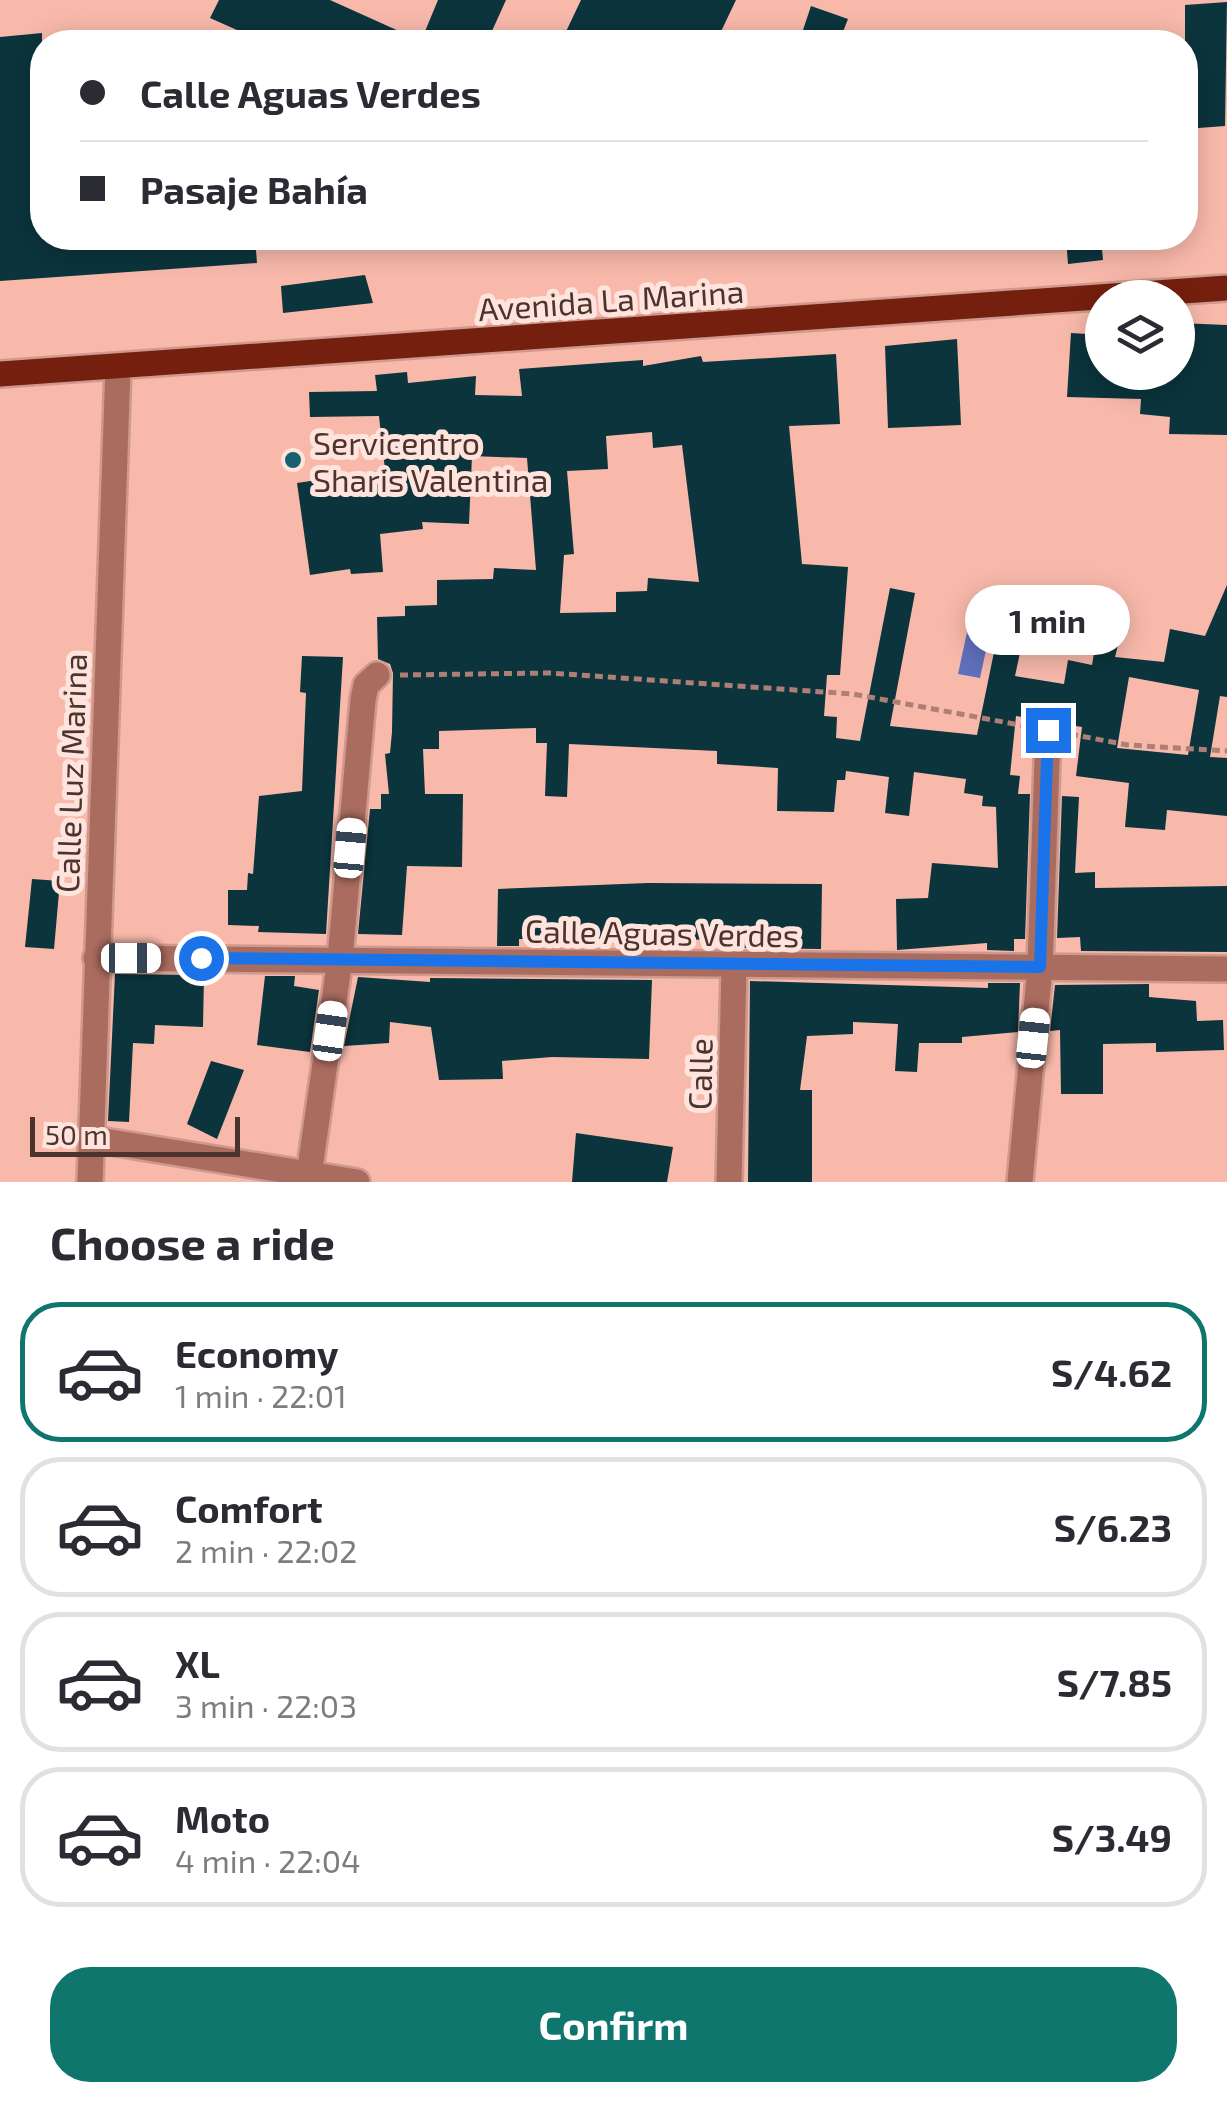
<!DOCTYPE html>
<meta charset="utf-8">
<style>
:root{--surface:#fff;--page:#f2f2f3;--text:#2b2b33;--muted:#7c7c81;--line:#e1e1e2;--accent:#0f766e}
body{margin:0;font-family:"Exo 2",sans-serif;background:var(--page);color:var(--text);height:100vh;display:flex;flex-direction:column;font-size:38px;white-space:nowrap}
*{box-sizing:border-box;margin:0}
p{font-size:32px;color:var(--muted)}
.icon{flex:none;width:55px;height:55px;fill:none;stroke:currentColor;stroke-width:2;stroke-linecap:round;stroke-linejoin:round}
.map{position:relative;height:1182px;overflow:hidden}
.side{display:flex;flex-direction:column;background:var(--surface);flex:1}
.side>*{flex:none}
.guide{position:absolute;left:30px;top:30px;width:1168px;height:220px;border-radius:40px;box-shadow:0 5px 25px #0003;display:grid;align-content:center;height:220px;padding:0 50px;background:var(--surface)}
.controls{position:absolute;left:1085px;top:280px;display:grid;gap:20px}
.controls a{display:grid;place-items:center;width:110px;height:110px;border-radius:50%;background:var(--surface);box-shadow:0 5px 25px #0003;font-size:50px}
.scale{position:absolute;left:30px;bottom:25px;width:210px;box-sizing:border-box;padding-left:10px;border:5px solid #4c332d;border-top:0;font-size:28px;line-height:35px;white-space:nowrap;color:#4c332d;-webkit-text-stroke:8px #ffe4de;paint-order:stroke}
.end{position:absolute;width:45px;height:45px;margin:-22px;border:12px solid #1a73e8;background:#fff;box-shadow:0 0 0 5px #fff}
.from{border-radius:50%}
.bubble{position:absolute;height:70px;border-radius:35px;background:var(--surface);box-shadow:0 5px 25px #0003;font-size:32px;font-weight:700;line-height:70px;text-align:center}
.car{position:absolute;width:30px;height:60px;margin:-30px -15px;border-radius:12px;box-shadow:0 0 8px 2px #0007;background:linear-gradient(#fff 24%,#345 0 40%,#fff 0 76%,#345 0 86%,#fff 0)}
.guide b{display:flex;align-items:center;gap:35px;height:95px;font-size:38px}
.guide b+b{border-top:2px solid var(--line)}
.guide i{width:25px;height:25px;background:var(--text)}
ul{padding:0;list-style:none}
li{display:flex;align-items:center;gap:30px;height:140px;margin:0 20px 15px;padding:0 30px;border:5px solid var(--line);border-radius:40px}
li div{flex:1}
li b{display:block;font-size:38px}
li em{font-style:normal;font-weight:700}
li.current{border-color:var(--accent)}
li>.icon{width:90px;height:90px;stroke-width:1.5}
h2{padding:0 50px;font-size:45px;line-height:120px}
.action{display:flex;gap:20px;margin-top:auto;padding:20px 50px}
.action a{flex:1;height:115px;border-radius:40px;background:var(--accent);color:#fff;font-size:40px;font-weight:700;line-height:115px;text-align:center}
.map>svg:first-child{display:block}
.water{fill:#5f6fbd}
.building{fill:#0b343c;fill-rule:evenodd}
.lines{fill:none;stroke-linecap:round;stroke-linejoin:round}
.minor-casing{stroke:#cf998d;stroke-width:30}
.major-casing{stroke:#cf998d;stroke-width:30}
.path{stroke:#ae7f75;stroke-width:5;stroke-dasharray:8 5;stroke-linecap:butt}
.minor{stroke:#aa6c5f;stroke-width:25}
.major{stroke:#751f0e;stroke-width:25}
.route{stroke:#1a73e8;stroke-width:12}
.poi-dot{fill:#16616e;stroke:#ffe4de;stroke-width:4}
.labels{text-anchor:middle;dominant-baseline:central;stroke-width:10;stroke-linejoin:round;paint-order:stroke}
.street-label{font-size:32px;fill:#4c332d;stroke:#ffe4de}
.poi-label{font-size:32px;fill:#4c332d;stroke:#ffe4de;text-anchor:start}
</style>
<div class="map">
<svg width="1227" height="1182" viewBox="0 0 1227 1182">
<rect width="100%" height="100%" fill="#f8b9ab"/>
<polygon class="water" points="969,623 991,627 980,678 958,674"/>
<g class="building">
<polygon points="219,0 330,0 421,41 438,0 506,0 487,42 264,42 210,18"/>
<polygon points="581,0 736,0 716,42 561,42"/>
<polygon points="1227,2 1225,126 1185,129 1185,5"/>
<polygon points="811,6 848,19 839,42 799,42"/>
<polygon points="42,33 42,238 255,238 257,263 0,281 0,37"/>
<polygon points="1066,238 1101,238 1103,260 1068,264"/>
<polygon points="365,275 373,303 283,313 281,286"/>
<polygon points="1178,323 1227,325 1227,435 1169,434 1170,417 1140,414 1141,399 1067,397 1071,333 1102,335 1102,372 1178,372"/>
<polygon points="957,339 961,425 888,428 885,346"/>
<path d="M 836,354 L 840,424 L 789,426 L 802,564 L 848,567 L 840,675 L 827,675 L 824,716 L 837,717 L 836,738 L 860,741 L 890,588 L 915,593 L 890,726 L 977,735 L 1000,623 L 1025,629 L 1015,676 L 1064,684 L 1068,660 L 1092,665 L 1096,641 L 1118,645 L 1115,657 L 1164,662 L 1170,629 L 1205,636 L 1227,585 L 1227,697 L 1220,696 L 1210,757 L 1227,758 L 1227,816 L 1167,810 L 1165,830 L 1125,827 L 1129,783 L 1076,776 L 1082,727 L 1063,724 L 1050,714 L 1036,719 L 1016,716 L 1010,775 L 1020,776 L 1018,794 L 1030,794 L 1025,939 L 1014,939 L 1014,951 L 987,950 L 987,943 L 897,950 L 896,899 L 928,898 L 932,863 L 998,868 L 996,807 L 982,806 L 983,796 L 964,793 L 966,779 L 914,772 L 909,816 L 885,813 L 889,777 L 846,771 L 845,780 L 837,780 L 834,812 L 777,811 L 778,768 L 717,764 L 717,751 L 569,744 L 567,797 L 545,796 L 547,743 L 536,743 L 536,728 L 439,731 L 439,749 L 423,749 L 425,794 L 463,794 L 462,867 L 407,866 L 402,935 L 358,934 L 370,809 L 381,809 L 381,794 L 389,794 L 385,754 L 390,753 L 392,732 L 393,673 L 390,664 L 378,659 L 377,617 L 405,616 L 405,606 L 437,605 L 437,580 L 493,579 L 494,568 L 536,570 L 527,458 L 472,456 L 469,524 L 422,522 L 423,529 L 380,534 L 383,572 L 351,574 L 350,569 L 310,575 L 297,483 L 385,470 L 379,416 L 310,417 L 309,392 L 377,391 L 375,375 L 407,372 L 408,383 L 476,376 L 475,395 L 522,396 L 519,369 L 643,360 L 643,366 L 701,356 L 703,362 ZM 652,432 L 653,448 L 682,445 L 699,582 L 648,578 L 647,591 L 616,592 L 616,612 L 560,613 L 564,555 L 574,554 L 567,471 L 608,469 L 606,436 ZM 1129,677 L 1199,690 L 1188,755 L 1117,748 Z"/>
<polygon points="302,656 343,657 326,934 258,932 259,926 228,925 228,890 247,890 248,873 253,874 259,796 302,791 306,693 300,692"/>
<polygon points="1062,796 1079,797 1075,873 1095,872 1095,888 1227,886 1227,952 1081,951 1080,937 1057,938"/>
<polygon points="32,879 60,881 54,949 25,947"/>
<polygon points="648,883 822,884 821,949 743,948 743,941 648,938 519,939 519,946 497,946 498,889"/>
<polygon points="115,974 204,975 203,1027 155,1025 154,1044 133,1043 129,1122 108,1121"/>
<polygon points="265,976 295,976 294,986 319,990 310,1052 257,1045"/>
<polygon points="358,977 430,982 430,978 652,980 649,1059 552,1057 502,1061 503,1079 439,1080 431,1027 390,1022 389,1043 344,1046"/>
<polygon points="750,981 988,988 988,983 1020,983 1018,1032 962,1037 962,1043 919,1043 917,1072 895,1071 898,1024 853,1022 853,1034 807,1036 800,1090 812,1090 812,1182 748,1182"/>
<polygon points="1149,984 1149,997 1196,1001 1197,1021 1223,1020 1224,1050 1156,1052 1156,1043 1103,1044 1103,1094 1061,1094 1060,1030 1050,1031 1055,985"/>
<polygon points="211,1061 244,1070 217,1139 187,1124"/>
<polygon points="576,1133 673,1147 667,1182 572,1182"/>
</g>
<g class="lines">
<g class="minor-casing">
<g id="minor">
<polyline points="96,958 1227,969"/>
<polyline points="92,1139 357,1182"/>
<polyline points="90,1182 118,367"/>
<polyline points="308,1182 340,959 363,700 366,685 377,675"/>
<polyline points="729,1182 734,967"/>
<polyline points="1020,1182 1040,967 1048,730"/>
</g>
</g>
<g class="major-casing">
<polyline id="major" points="0,374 1227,288"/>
</g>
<g class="path">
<polyline points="400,675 550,673 853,694 1025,726"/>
<polyline points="1070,734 1128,745 1227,751"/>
</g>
<use href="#minor" class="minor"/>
<use href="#major" class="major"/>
</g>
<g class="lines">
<polyline class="route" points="201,958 1040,967 1048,730"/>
</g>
<circle class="poi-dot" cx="293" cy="460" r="10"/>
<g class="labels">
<g class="street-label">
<text transform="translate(611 299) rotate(-4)">Avenida La Marina</text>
<text transform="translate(70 773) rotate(-88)">Calle Luz Marina</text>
<text transform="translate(662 932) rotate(1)">Calle Aguas Verdes</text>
<text transform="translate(699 1074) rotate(-89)">Calle</text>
</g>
<g class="poi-label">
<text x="313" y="442">Servicentro<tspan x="313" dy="37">Sharis Valentina</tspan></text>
</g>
</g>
</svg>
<div class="controls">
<a><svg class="icon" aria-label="layers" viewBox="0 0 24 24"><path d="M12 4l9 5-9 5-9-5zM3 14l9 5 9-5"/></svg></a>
</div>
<div class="scale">50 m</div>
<i class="end from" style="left:201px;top:958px"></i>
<i class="end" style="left:1048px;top:730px"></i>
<div class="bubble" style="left:965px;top:585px;width:165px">1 min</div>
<i class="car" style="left:350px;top:848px;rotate:5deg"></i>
<i class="car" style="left:131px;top:958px;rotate:90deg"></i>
<i class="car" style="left:330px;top:1031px;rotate:8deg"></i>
<i class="car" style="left:1033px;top:1038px;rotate:6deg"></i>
<div class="guide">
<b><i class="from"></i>Calle Aguas Verdes</b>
<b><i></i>Pasaje Bahía</b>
</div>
</div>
<section class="side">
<h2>Choose a ride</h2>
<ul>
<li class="current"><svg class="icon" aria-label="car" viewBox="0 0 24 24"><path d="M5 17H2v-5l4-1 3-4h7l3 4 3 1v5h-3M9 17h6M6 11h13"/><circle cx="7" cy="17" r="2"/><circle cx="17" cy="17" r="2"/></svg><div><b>Economy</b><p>1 min · 22:01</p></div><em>S/4.62</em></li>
<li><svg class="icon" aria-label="car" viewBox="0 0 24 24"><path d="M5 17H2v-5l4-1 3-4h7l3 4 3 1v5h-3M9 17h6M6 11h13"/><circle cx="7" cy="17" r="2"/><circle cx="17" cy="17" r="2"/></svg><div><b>Comfort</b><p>2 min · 22:02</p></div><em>S/6.23</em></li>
<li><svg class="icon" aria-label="car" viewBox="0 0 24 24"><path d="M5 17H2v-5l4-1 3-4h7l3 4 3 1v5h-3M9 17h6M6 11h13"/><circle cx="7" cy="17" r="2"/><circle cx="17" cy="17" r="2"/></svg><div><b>XL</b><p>3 min · 22:03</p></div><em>S/7.85</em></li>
<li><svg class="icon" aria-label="car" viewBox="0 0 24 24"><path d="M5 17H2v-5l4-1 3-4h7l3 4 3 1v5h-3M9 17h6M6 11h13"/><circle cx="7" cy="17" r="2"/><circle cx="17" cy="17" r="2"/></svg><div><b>Moto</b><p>4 min · 22:04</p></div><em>S/3.49</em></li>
</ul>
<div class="action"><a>Confirm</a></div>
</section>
